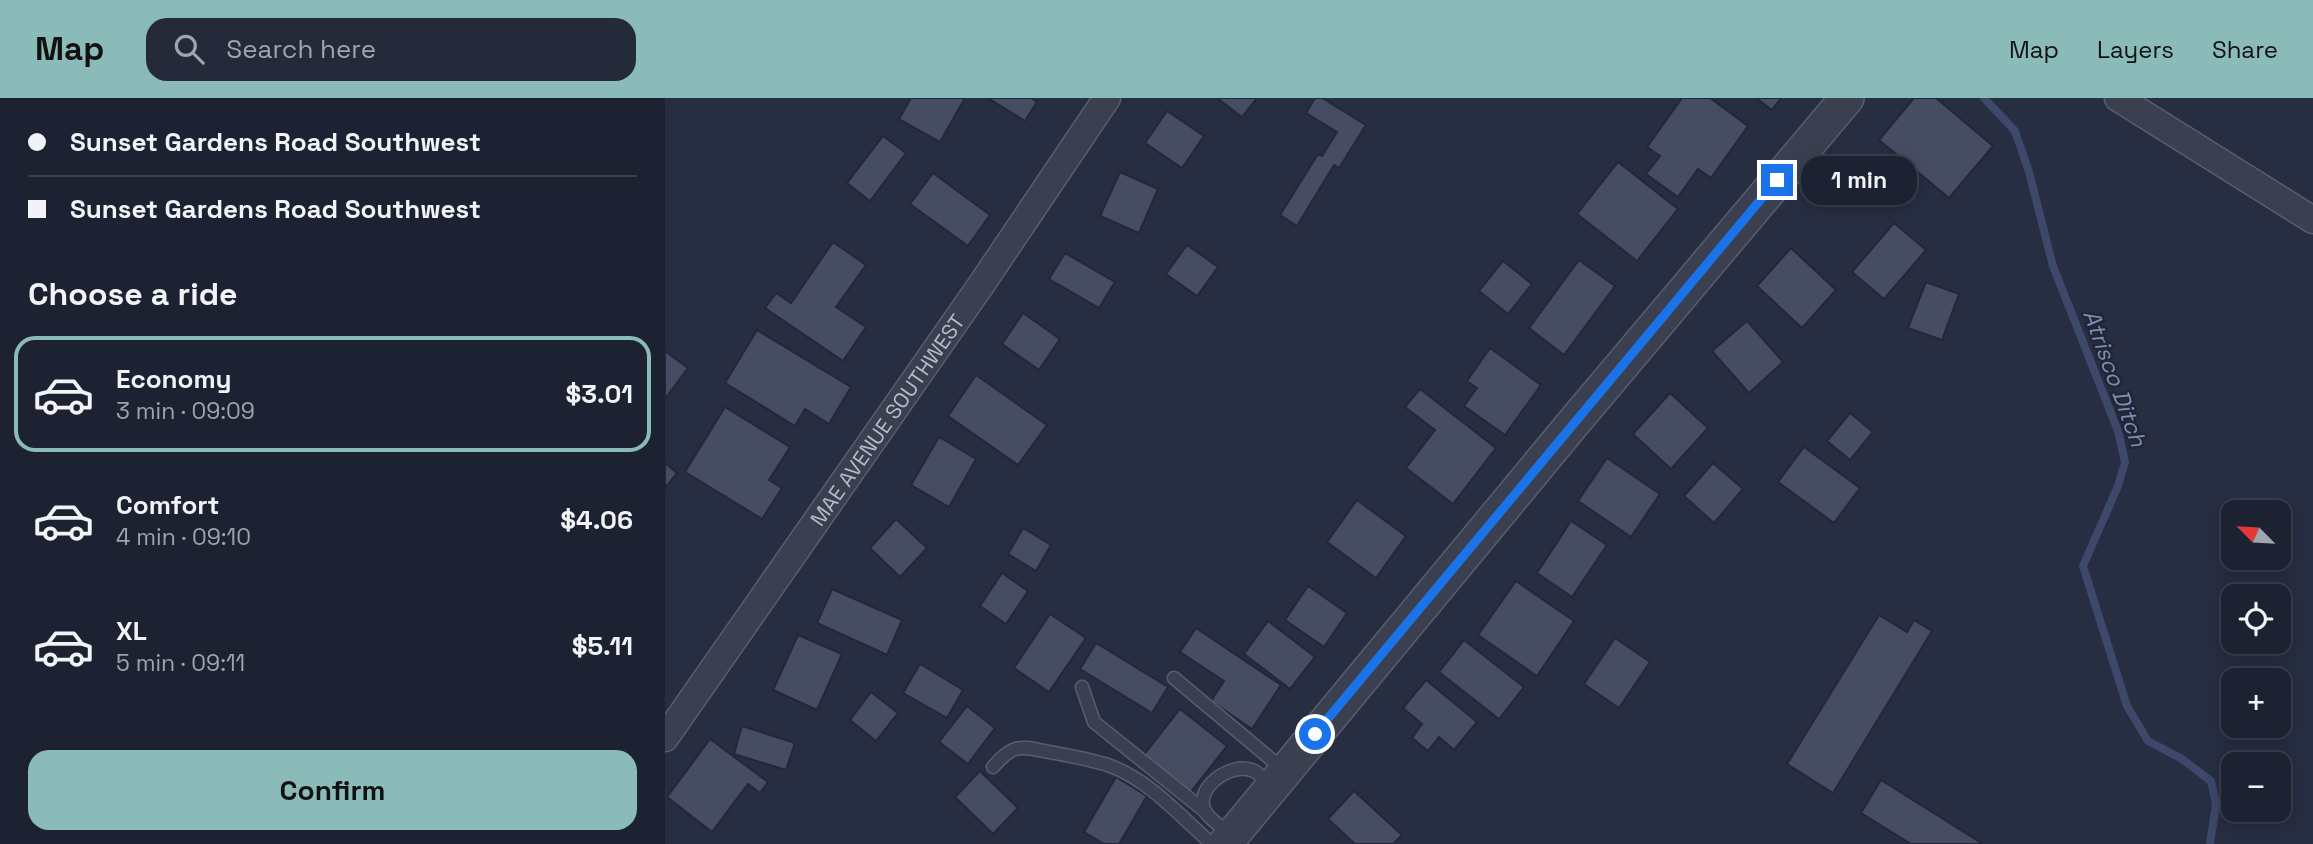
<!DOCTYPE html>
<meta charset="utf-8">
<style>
:root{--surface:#1d2232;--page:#252a3a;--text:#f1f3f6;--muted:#a0a4ac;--line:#3b3f4d;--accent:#8bbbb9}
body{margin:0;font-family:"Space Grotesk",sans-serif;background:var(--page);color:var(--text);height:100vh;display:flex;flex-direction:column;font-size:26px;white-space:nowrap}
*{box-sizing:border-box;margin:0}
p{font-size:23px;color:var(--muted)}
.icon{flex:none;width:38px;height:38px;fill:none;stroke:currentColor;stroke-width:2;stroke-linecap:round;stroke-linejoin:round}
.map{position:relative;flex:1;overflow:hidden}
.details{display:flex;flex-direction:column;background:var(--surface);width:665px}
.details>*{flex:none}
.guide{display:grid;align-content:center;height:154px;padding:0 28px;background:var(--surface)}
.needle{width:46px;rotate:294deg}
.buttons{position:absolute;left:1556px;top:402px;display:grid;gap:14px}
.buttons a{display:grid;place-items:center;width:70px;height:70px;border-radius:14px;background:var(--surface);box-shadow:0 4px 18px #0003,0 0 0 2px var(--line);font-size:35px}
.end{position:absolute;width:32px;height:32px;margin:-16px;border:9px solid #1a73e8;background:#fff;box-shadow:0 0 0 4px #fff}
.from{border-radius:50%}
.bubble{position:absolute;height:49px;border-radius:21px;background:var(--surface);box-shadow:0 4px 18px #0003,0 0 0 2px var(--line);font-size:23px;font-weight:700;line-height:49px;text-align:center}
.guide b{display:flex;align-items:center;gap:24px;height:66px;font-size:26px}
.guide b+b{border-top:2px solid var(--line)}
.guide i{width:18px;height:18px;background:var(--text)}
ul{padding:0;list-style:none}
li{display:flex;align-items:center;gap:21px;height:116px;margin:0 14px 10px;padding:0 14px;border:4px solid transparent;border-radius:21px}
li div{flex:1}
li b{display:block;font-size:26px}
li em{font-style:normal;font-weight:700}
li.active{border-color:var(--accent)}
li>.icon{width:63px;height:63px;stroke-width:1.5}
h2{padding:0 28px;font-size:32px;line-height:84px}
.primary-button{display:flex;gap:14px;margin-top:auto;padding:14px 28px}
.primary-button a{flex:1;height:80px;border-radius:21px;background:var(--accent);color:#111;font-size:28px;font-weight:700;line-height:80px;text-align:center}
header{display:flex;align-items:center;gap:42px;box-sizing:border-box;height:98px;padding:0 35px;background:var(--accent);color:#111}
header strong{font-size:33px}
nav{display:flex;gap:38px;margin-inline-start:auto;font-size:24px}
.search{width:490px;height:63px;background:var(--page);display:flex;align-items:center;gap:18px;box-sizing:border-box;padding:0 24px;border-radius:21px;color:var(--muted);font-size:26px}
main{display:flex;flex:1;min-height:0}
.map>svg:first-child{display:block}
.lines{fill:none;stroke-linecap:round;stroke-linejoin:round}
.stream{stroke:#3d486a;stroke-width:8}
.building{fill:#464d63;stroke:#222739;stroke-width:2}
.service-casing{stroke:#595e6f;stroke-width:15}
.minor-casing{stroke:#595e6f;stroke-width:29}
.tertiary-casing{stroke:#595e6f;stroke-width:36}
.service{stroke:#3b4051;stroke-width:12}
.minor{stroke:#3b4051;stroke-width:26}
.tertiary{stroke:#3b4051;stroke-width:33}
.route{stroke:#1a73e8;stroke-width:9}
.labels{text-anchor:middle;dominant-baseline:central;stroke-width:5;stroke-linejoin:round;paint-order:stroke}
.street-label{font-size:21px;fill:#b8bccb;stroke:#202537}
.water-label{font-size:23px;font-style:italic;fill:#808db2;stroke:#202537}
</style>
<header>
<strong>Map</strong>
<div class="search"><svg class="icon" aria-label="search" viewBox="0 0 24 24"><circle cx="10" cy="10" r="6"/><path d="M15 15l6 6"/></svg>Search here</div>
<nav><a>Map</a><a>Layers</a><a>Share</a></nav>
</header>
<main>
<section class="details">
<div class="guide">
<b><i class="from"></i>Sunset Gardens Road Southwest</b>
<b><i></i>Sunset Gardens Road Southwest</b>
</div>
<h2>Choose a ride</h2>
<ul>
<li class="active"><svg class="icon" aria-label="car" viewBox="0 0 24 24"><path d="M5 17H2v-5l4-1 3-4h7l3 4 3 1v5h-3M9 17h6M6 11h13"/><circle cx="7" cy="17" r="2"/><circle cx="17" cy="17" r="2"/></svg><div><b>Economy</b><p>3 min · 09:09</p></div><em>$3.01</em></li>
<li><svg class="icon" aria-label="car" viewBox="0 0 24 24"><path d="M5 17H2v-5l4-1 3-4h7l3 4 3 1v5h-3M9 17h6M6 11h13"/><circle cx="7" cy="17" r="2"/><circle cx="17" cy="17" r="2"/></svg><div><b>Comfort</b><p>4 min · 09:10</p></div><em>$4.06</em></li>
<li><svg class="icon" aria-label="car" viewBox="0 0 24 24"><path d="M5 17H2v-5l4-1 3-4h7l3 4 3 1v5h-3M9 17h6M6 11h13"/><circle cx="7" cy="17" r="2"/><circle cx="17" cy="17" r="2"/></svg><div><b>XL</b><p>5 min · 09:11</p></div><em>$5.11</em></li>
</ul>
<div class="primary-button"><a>Confirm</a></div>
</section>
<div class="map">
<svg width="1648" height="746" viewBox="0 0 1648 746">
<rect width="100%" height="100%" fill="#272e42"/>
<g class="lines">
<polyline class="stream" points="1319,0 1350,33 1364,74 1388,168 1453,333 1460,364 1453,388 1418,468 1462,608 1483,643 1517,661 1546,683 1551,706 1545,746"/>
</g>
<g class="building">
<polygon points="246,0 300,0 275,44 234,21"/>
<polygon points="323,0 366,0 372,4 360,23"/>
<polygon points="552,0 592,0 577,19"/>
<polygon points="650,0 657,0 701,27 674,70 669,67 632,128 615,117 653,56 657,58 672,34 641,15"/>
<polygon points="1017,0 1045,0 1083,28 1046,80 1033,71 1013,99 981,76 995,58 982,49"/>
<polygon points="1091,0 1116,0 1107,12"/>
<polygon points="1249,0 1271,0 1328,48 1284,100 1214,42"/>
<polygon points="502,13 539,38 517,70 480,45"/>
<polygon points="218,38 241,55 205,103 182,85"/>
<polygon points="953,64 1013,111 972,163 912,116"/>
<polygon points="455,74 493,91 474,135 435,118"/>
<polygon points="268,75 325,117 303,148 245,106"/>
<polygon points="1229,125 1261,152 1219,201 1187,174"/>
<polygon points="168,144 201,167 171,209 201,229 178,263 100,210 111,195 126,205"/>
<polygon points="522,147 553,169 532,198 501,176"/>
<polygon points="1126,150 1171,192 1137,230 1092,188"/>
<polygon points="400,155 450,184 434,210 384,181"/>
<polygon points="914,162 950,188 899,257 864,230"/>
<polygon points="838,163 867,186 843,216 814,193"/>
<polygon points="1261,184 1294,196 1277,242 1243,230"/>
<polygon points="358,215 395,241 374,272 337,246"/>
<polygon points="1082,223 1118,264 1084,295 1047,253"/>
<polygon points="92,232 186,289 164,326 140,311 130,328 60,285"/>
<polygon points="825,250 876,287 840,337 799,308 812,290 802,283"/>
<polygon points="0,253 23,270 0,301"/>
<polygon points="311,277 382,327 353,367 283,318"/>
<polygon points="755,291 831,350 788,406 741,370 770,332 740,309"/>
<polygon points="1005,295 1043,330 1006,371 968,336"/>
<polygon points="60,309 125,349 104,382 117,390 97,421 20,374"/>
<polygon points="1185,315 1208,334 1185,362 1162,343"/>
<polygon points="274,339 311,361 284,409 246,387"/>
<polygon points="1139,349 1195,390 1169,425 1113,384"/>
<polygon points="942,360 995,396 966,439 913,403"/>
<polygon points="0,365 12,375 0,390"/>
<polygon points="1048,365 1078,391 1049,425 1019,398"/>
<polygon points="692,402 741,438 711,480 662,444"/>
<polygon points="231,421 262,450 235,479 205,450"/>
<polygon points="906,423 942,447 907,499 872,475"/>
<polygon points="358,430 386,447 371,473 343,456"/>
<polygon points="337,475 363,493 341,526 315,508"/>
<polygon points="851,483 909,523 872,578 813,537"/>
<polygon points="643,488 682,515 659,549 620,522"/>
<polygon points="167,491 237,522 222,557 152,525"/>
<polygon points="385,516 421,540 384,594 349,570"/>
<polygon points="1214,517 1242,534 1249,522 1267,533 1168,695 1122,666"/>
<polygon points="603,523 650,559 625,591 579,556"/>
<polygon points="531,530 616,587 587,631 546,603 559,583 515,554"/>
<polygon points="133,537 177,556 152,612 108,592"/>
<polygon points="950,540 985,564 954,610 919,586"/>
<polygon points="799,542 859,589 834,621 774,574"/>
<polygon points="431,545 503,589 487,615 415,571"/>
<polygon points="255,566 298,592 282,620 238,595"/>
<polygon points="761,582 812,624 789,652 774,639 763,653 747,640 757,626 738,610"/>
<polygon points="206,594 233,615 211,643 185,622"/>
<polygon points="302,608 330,630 303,666 274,644"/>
<polygon points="515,611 562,648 525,695 478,658"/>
<polygon points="77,628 130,645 121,672 69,656"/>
<polygon points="45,641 103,684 95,695 83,686 47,734 2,699"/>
<polygon points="315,673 353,710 328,736 290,699"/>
<polygon points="451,679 482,698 454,746 439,746 419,734"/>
<polygon points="1216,682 1318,746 1246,746 1196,715"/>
<polygon points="689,693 737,737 728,746 690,746 663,721"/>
</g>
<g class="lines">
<g class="service-casing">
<g id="service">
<polyline points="509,580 620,673"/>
<polyline points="417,589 429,624 541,714"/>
<path d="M 328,669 C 351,642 358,650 390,655 C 409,659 430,662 448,669 C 486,684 517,720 547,746"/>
<path d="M 567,737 C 559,731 547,723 541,715 C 526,692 566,662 589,673 C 595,676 601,684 606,688"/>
</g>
</g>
<g class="minor-casing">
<g id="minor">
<polyline points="1453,0 1648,122"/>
<path id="s1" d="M 0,640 L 316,187 L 442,0"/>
</g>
</g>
<g class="tertiary-casing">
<polyline id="tertiary" points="560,746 905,329 1182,0"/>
</g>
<use href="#service" class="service"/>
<use href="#minor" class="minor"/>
<use href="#tertiary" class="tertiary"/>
</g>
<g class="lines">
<polyline class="route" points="650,636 1112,82"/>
</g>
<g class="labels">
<g class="street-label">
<text stroke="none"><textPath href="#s1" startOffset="388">MAE AVENUE SOUTHWEST</textPath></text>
</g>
<g class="water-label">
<text transform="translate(1450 280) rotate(70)">Atrisco Ditch</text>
</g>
</g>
</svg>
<div class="buttons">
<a><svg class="needle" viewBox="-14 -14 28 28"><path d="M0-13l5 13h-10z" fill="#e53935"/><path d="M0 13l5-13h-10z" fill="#a0a4ac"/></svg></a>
<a><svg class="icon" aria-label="locate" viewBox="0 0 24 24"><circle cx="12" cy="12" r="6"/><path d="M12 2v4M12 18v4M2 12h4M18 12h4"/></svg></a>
<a>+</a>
<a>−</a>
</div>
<i class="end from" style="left:650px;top:636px"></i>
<i class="end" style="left:1112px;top:82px"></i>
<div class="bubble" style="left:1136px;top:58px;width:116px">1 min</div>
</div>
</main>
